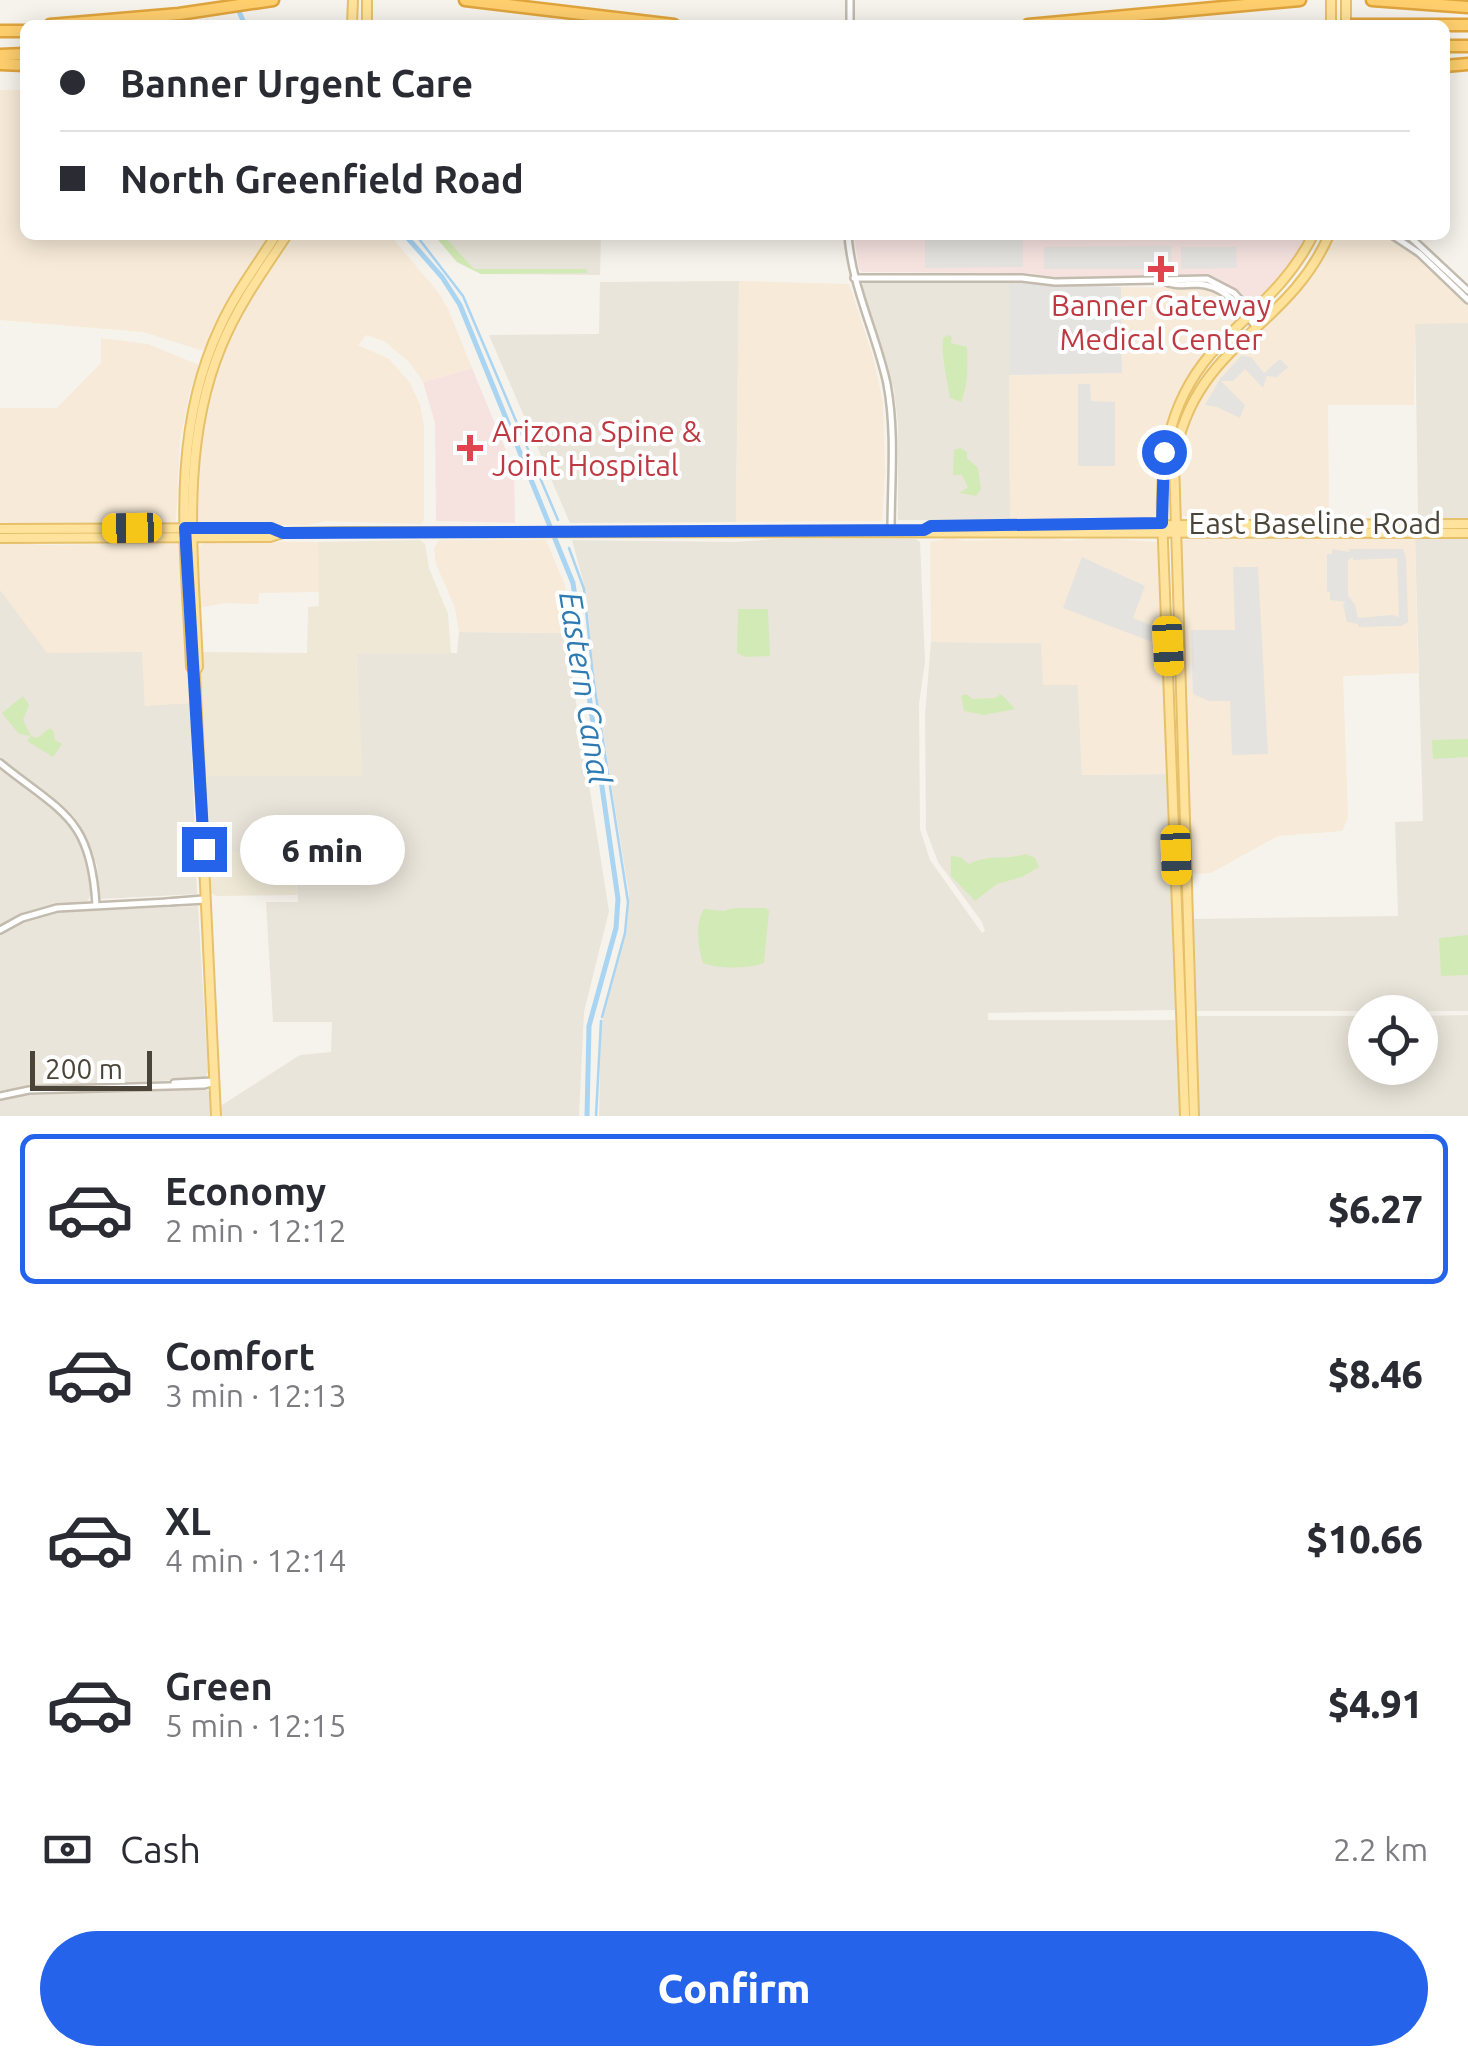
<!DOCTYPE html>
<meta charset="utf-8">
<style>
:root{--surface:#fff;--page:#f7f7f7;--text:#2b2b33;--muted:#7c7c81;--line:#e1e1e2;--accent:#2563eb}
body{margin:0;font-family:Ubuntu,sans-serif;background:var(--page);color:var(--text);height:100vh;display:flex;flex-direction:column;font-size:38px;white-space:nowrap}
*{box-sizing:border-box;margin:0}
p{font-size:32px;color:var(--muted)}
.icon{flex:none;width:55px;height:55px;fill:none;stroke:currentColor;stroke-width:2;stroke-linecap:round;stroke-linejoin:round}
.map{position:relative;height:1116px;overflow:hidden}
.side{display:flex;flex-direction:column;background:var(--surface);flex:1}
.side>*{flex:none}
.top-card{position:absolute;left:20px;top:20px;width:1430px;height:220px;border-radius:15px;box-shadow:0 5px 25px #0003;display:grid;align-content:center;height:220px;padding:0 40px;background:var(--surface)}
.buttons{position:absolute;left:1348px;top:995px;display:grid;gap:20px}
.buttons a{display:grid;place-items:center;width:90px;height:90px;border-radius:50%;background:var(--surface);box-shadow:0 5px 25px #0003;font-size:50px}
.scale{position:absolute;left:30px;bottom:25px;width:122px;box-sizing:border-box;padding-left:10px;border:5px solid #4b4439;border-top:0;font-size:28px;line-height:35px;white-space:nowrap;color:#4b4439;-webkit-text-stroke:8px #fff;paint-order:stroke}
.end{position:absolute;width:45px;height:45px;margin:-22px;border:12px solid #2563eb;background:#fff;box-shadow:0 0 0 5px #fff}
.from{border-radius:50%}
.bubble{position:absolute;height:70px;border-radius:35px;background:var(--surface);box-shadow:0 5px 25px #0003;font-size:32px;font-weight:800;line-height:70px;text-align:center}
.car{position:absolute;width:30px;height:60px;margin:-30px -15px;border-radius:12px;box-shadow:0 0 8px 2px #0007;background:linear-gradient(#f5c518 24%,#345 0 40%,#f5c518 0 76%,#345 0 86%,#f5c518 0)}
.top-card b{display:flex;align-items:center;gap:35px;height:95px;font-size:38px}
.top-card b+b{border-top:2px solid var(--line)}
.top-card i{width:25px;height:25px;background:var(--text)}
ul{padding:18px 0 0;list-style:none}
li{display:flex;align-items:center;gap:30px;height:150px;margin:0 20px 15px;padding:0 20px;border:5px solid transparent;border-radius:15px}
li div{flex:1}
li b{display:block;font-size:38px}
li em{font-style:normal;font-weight:800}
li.active{border-color:var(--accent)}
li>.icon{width:90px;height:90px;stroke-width:1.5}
.pay{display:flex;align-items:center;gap:25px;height:110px;padding:0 40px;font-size:38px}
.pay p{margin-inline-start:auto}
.action{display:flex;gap:20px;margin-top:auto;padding:20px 40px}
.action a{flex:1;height:115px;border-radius:60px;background:var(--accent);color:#fff;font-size:40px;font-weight:800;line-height:115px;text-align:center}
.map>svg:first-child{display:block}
.residential{fill:#eae5da}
.commercial{fill:#f7ead8}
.education{fill:#efe8d6}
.medical{fill:#f6e3e0}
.green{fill:#d2eab5}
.parking{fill:#e5e3e0;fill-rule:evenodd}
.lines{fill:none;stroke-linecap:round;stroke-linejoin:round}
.stream{stroke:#a9d4f2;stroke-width:2.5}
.canal{stroke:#a9d4f2;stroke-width:5}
.minor-casing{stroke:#c2bbae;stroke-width:10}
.major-casing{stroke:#e6c16a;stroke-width:12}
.highway-casing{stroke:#e0a43c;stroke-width:15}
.minor{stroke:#fff;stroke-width:5}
.major{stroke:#ffe39c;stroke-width:8}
.highway{stroke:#ffcf6e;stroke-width:10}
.route{stroke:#2563eb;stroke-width:12}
.health-dot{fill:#e0444e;stroke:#fff;stroke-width:4}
.labels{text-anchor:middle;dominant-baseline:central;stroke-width:8;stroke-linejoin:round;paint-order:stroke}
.health-label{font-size:30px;fill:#be3a42;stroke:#fff}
.street-label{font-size:30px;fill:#4b4439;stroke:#fff}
.water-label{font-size:32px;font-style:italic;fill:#2e7ab2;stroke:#fff}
</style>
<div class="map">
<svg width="1468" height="1116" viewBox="0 0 1468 1116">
<rect width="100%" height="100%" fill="#f6f3ec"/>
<g class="residential">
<polygon points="434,235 601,235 600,275 481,274 457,262"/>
<polygon points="739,281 736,522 570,523 489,335 599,334 600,282"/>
<polygon points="866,281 1009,282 1010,521 898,520 898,425 894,389 861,286"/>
<polygon points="1415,323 1468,323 1468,520 1418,516"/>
<polygon points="1415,537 1468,537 1468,1011 1197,1011 1194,1008 1191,919 1398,916 1395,822 1423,821"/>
<polygon points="776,539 915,539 920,542 925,662 919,704 920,829 930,860 982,933 985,931 982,922 938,862 926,830 925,715 931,642 1042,643 1078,684 1082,775 1168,774 1176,1010 988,1013 988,1020 1175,1020 1181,1116 599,1116 601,1025 627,928 629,895 594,676 586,592 572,540 735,542"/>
<polygon points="0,590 143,652 145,705 190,703 197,894 100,899 97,865 80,825 58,803 0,758"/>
<polygon points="459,632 569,633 572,677 609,911 584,1012 579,1116 222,1116 222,1105 300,1055 331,1052 332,1022 273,1022 266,902 298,902 295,852 210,852 206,776 362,775 356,653 457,653"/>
<polygon points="0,769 54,809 76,834 90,876 91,894 88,901 38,909 0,925"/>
<polygon points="198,906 208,1072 205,1078 0,1091 0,935 28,920 54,912"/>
<polygon points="1468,1015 1468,1116 1194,1116 1190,1016 1365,1016 1365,1068 1420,1068 1420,1016"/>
<polygon points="204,1087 209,1092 210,1116 0,1116 0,1100 11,1096"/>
</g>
<g class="commercial">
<polygon points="0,90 25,90 25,235 270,235 248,266 206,349 200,350 143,332 0,320"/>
<polygon points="295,235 390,235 438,292 448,309 472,368 423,382 410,363 384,341 366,335 358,345 389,359 410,383 420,405 424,427 424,520 421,524 326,521 309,525 205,525 198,521 201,434 222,355 264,277"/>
<polygon points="1336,235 1386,235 1395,239 1415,253 1468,304 1468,323 1415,324 1414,405 1328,405 1329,520 1179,516 1180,459 1187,422 1202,391 1230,356 1256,336 1300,291"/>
<polygon points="739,281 849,284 873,357 883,402 885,472 882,521 736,522"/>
<polygon points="1121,287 1203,288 1221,295 1241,315 1239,321 1222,333 1183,383 1158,452 1155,515 1150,519 1095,517 1010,521 1009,375 1122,373"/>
<polygon points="101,338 148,344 199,365 190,391 180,440 176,522 0,525 0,408 57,408 101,363"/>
<polygon points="1237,537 1415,537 1418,673 1343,676 1348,818 1342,831 1278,836 1211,873 1195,874 1190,871 1180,542 1190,538"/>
<polygon points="951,538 965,541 1053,538 1068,541 1099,538 1157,542 1168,774 1082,775 1078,685 1043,685 1041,643 931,642 930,542"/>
<polygon points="439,540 546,540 565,585 569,633 459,632 455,608 436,564 434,548"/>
<polygon points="0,541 41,545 181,543 190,703 145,706 142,652 47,653 0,590"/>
<polygon points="205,541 318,542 319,592 259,593 258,604 224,603 199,608 199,547"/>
</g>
<g class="education">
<polygon points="420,540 425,544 429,568 448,614 451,653 356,654 363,776 206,776 200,652 307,653 308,607 319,606 318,542"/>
<polygon points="295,851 297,895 216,896 211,893 210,852"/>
</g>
<g class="medical">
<polygon points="854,235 1306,235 1283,276 1252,305 1234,288 1204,275 1066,278 1027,273 862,272 859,269"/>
<polygon points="472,368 514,470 515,523 436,521 435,423 423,382"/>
</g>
<g class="green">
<polygon points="434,235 443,235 474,269 587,269 587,273 481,274 457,262"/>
<path d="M 949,335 L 952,337 L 951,343 L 967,347 C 968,365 968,386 961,402 L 950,398 C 947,378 941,356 943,338 Z"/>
<polygon points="960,448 967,452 967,458 978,468 981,489 976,496 960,493 968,487 962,475 953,475 954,450"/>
<polygon points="738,609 768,609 770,656 746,657 737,653"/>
<polygon points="966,694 973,699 995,698 1001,694 1015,709 984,715 964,711 961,696"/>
<polygon points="23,696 29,705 23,720 31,736 37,738 50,728 54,732 55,740 62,744 53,757 27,741 31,736 19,734 2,713"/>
<polygon points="1468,739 1468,757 1433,759 1432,740"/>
<path d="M 1026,854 L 1035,858 L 1039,867 L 1022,877 L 997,884 L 975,901 L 951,876 L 951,856 L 960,857 L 969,864 C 986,854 1007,860 1026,854 Z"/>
<path d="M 734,908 L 766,908 L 769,911 L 764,963 C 748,969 718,969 703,963 C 698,949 695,921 704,909 L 724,911 Z"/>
<polygon points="1468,935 1468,975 1441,976 1439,938"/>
</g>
<g class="parking">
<polygon points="925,235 1023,235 1023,267 925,268"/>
<polygon points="1171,246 1172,269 1044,269 1044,247"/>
<polygon points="1181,247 1236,247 1237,268 1181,269"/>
<polygon points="1009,282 1121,287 1122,373 1009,375"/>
<polygon points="1242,355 1252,358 1264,373 1280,359 1288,367 1277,377 1267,376 1263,388 1245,369 1233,381 1221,381 1245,405 1240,418 1217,407 1205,405 1220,379"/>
<polygon points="1078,384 1090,384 1091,401 1115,402 1115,466 1078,466"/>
<path d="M 1332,549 L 1349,552 L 1349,549 L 1403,549 L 1406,558 L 1408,622 L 1401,626 L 1358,627 L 1358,624 L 1347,622 L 1343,604 L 1346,602 L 1330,600 L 1330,592 L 1327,591 L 1327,554 L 1332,554 ZM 1353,557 L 1353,560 L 1397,558 L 1399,617 L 1393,615 L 1358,618 L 1355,605 L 1348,595 L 1348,560 Z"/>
<polygon points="1082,557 1145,586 1133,618 1156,627 1152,642 1063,608"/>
<polygon points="1233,567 1258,567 1268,754 1232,755 1230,701 1209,701 1193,694 1191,630 1235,630"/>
</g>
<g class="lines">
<g class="stream">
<polyline points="416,235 463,296 558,520"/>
<polyline points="569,548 584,589 593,677 628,902 625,933 602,1017"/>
<polyline points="596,1116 601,1021"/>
</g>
<g class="canal">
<polyline points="234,0 245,25"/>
<polyline points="405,235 442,277 460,305 573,583 618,899 616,928 589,1026 587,1116"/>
</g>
<g class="minor-casing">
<g id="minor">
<polyline points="850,25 850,0"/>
<path d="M 848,235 C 852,288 876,333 887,384 C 896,432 891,482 891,531"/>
<polyline points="1392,235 1419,253 1468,300"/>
<polyline points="1408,235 1468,291"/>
<polyline points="854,278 1022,278 1055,282 1207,279 1234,293 1261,323"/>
<path d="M 1164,281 C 1175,287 1185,284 1197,284 C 1225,285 1240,307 1256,327"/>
<path d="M 0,763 C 62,813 91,817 96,905"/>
<polyline points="167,902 203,899"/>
<polyline points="0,930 22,918 57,908 206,900"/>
<polyline points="174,1083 213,1081"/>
<polyline points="0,1096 29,1090 204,1085 215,1082"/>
</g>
</g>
<g class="major-casing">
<g id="major">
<polyline points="352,25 353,0"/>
<polyline points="367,25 367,0"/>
<polyline points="1331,25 1331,0"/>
<polyline points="1346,25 1346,0"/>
<polyline points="0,529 271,528 283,533"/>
<polyline points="924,530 931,526 1468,524"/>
<polyline points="0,538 270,537 283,533 345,532 1468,533"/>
<path d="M 195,672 L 191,667 C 186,551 169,435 220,327 C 235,294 257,265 276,235"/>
<path d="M 216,1116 L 195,672 L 198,667 C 194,561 179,448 221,347 C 237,307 263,271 287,235"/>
<path d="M 1185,1116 L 1162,516 C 1160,452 1172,394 1218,346 C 1254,309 1290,282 1313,235"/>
<path d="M 1194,1116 L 1174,461 C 1193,343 1287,332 1329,235"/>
</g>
</g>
<g class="highway-casing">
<g id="highway">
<polyline points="465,0 674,25"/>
<polyline points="1372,0 1468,7"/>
<polyline points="50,25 179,14 273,0"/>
<polyline points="1028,25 1300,0"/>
<polyline points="1346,25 1468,25"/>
<polyline points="0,31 25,31"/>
<polyline points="1445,46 1468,46"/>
<polyline points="0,55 25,54"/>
<polyline points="0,64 25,65"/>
<polyline points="1445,66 1468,64"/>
</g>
</g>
<use href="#minor" class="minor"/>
<use href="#major" class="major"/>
<use href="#highway" class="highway"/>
</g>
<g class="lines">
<polyline class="route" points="204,849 185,528 271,528 283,533 924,530 931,526 1162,523 1164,452"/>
</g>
<g class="health-dot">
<path d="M1156 254h10v10h10v10h-10v10h-10v-10h-10v-10h10z"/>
<path d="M465 433h10v10h10v10h-10v10h-10v-10h-10v-10h10z"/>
</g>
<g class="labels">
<g class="health-label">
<text x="1161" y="305">Banner Gateway<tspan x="1161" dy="34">Medical Center</tspan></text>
<text x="492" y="431" text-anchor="start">Arizona Spine &amp;<tspan x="492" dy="34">Joint Hospital</tspan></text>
</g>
<g class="street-label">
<text x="1315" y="523">East Baseline Road</text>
</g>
<g class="water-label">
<text transform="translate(586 688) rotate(81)">Eastern Canal</text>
</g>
</g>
</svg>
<div class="buttons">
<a><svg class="icon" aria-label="locate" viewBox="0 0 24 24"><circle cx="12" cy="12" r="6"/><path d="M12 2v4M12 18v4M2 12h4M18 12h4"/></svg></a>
</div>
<div class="scale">200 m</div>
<i class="end from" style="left:1164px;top:452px"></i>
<i class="end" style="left:204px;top:849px"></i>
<div class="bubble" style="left:240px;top:815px;width:165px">6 min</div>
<i class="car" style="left:132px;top:528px;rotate:269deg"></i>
<i class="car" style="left:1168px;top:646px;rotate:177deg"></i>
<i class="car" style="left:1176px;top:855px;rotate:178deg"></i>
<div class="top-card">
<b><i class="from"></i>Banner Urgent Care</b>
<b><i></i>North Greenfield Road</b>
</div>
</div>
<section class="side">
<ul>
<li class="active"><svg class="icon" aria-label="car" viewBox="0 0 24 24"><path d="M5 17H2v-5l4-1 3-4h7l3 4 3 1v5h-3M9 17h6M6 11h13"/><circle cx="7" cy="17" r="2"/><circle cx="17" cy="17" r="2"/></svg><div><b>Economy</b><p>2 min · 12:12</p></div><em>$6.27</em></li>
<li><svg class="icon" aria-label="car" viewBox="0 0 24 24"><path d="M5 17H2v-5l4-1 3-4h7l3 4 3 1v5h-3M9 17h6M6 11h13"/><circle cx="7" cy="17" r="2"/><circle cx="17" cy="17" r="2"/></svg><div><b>Comfort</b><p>3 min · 12:13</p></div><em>$8.46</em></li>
<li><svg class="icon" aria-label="car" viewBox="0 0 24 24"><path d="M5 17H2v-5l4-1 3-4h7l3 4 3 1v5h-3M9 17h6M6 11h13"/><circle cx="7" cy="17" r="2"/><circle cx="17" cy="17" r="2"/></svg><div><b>XL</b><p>4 min · 12:14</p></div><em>$10.66</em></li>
<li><svg class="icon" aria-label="car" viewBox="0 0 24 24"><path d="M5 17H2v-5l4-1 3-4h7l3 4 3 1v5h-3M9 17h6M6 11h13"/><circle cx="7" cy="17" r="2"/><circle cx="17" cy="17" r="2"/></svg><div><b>Green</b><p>5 min · 12:15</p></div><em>$4.91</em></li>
</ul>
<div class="pay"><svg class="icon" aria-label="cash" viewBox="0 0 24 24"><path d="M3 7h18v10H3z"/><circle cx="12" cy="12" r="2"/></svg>Cash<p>2.2 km</p></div>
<div class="action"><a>Confirm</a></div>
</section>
